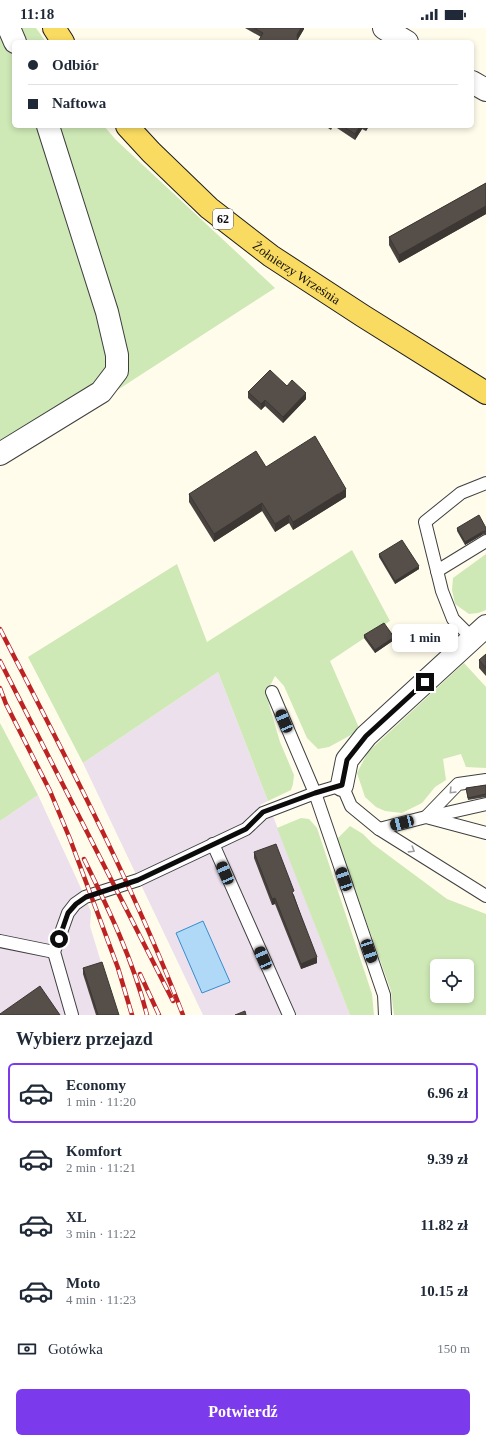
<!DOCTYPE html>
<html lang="pl">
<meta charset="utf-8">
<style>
:root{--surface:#fff;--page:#f2f2f3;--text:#1f2937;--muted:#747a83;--line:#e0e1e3;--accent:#7c3aed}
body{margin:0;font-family:Georgia,serif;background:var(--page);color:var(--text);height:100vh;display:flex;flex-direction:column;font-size:15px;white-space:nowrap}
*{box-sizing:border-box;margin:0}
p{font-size:13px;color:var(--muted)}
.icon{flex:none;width:22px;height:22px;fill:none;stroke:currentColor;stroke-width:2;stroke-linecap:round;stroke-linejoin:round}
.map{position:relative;height:987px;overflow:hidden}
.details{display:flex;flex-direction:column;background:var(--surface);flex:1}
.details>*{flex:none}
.banner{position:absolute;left:12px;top:12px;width:462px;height:88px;border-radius:6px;box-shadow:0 2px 6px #0003;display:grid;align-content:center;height:88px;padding:0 16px;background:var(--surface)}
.controls{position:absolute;left:430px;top:931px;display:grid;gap:8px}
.controls a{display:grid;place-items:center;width:44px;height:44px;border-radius:6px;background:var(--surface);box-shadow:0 2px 6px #0003;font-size:20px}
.end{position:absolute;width:18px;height:18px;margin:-9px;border:5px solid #0c0c0c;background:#fff;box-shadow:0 0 0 2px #fff}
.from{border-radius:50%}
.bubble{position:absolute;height:28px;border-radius:6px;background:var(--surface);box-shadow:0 2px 6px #0003;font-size:13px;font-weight:600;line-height:28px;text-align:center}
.car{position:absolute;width:12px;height:24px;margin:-12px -6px;border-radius:5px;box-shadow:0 0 3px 1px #0007;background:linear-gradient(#222 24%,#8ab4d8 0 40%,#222 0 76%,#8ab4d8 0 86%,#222 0)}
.banner b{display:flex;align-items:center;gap:14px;height:38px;font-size:15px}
.banner b+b{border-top:1px solid var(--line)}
.banner i{width:10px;height:10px;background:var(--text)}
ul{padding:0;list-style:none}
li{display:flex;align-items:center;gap:12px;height:60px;margin:0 8px 6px;padding:0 8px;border:2px solid transparent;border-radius:6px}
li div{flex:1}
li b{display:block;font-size:15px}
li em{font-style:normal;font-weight:600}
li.on{border-color:var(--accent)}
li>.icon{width:36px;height:36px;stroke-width:1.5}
h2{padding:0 16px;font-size:18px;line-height:48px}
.pay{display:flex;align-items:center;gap:10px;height:44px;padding:0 16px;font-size:15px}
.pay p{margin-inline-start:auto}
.primary-button{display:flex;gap:8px;margin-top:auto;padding:8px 16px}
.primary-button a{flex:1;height:46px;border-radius:6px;background:var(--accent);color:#fff;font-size:16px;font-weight:600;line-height:46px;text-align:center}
.status{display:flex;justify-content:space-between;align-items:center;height:28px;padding:0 20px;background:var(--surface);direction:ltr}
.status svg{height:11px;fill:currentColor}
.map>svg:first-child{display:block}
.industrial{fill:#ebe0ec}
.grass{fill:#cee9b6;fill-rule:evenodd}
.water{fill:#b0d9f7;stroke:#368ccf}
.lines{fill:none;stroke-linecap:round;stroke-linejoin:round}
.service-casing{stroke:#3f3f3f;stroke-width:14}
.minor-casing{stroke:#3f3f3f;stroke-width:24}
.primary-casing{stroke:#1d1d1d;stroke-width:24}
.service{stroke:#fff;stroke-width:12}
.minor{stroke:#fff;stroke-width:22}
.primary{stroke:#fadb61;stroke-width:22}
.rail-casing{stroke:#be2324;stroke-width:4.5}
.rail{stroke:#fff;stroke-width:3;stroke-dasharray:9;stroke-linecap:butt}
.wall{fill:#49433f}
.shaded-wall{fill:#3c3733}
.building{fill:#554e49;stroke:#3c3733}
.oneway{stroke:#9e9e9e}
.route{stroke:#0c0c0c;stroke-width:5}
.labels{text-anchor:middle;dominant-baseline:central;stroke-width:4;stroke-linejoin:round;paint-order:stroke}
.shield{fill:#fff;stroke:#555;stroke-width:1}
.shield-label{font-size:12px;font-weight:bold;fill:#0c0c0c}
.street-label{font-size:13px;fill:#0c0c0c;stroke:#fff}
</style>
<div class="status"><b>11:18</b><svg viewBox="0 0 49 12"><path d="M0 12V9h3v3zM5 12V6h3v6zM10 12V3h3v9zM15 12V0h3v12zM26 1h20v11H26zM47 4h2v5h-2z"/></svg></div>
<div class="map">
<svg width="486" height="987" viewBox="0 0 486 987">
<rect width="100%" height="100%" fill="#fffcec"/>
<g class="industrial">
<polygon points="218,644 268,773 260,777 266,792 273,788 350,987 203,987 83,735"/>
<polygon points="38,767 85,869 91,884 90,898 117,987 0,987 0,793"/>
</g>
<g class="grass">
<polygon points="0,0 36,0 46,14 14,14 14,98 104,98 116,112 275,260 0,438"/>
<polygon points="352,522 390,593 330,633 360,702 329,719 318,721 307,710 284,658 275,648 266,666 280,714 294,747 293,756 291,762 268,773 218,644 83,735 28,629 177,536 207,614"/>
<polygon points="486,526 486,582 478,585 469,586 455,576 452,562 453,550"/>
<polygon points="464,635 486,659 486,740 466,739 461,726 443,731 446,752 435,759 422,775 402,785 385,783 376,779 365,769 357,745 368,724"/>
<polygon points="0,695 38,767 0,793"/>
<polygon points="301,790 309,791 317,800 372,966 374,987 350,987 277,800"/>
<path d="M 350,798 L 363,806 L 373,816 L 447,871 L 486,886 L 486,987 L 394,987 L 391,963 L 337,811 ZM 437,938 L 467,938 L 467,968 L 437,968 Z"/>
</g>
<polygon class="water" points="203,893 230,954 202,965 176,905"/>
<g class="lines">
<g class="service-casing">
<g id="service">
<polyline points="437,543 486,513"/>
<polyline points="472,610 453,591 442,563 425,494 461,465 486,455"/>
<polyline points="272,664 315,765 384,967 385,987"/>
<polyline points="426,789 458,756 486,752"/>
<polyline points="429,789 486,776"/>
<polyline points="379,801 426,789 486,805"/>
<polyline points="213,816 289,987"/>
<polyline points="0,913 54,924"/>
<polyline points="72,987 54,924 68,885 75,876 85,869 138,852 246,801 263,785 315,765 342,757 351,778 379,801 486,868"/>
</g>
</g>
<g class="minor-casing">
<g id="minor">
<polyline points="9,0 15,14"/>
<polyline points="384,0 407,14"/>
<polyline points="472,54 486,62"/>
<polyline points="0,426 101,364 117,343 117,327 107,284 48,98"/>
<polyline points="342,757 347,732 366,708 486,598"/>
</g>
</g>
<g class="primary-casing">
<g id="primary">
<polyline points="54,0 63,14"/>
<path id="s1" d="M 127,98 L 151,124 L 209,180 L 271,228 L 363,288 L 486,365"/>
</g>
</g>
<use href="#service" class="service"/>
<use href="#minor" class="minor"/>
<use href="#primary" class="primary"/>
<g class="rail-casing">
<g id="rail">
<path d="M 0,601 C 65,728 132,854 183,987"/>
<polyline points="0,633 173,973"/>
<polyline points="0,660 6,676 50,763 70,811 118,940 132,987"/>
<path d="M 84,831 C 109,882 133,932 147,987"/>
<polyline points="140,946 159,987"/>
</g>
</g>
<use href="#rail" class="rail"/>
</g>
<g class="wall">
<polygon points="245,0 304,0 304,1 298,11 298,14 259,14 259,12 261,9"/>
<polygon points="325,98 333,98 331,102"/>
<polygon points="334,98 369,98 366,103 362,101 355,112"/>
<polygon points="486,155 486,186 399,235 389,217 389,209"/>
<polygon points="287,358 306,371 283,395 265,378 261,382 248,370 248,364"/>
<polygon points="266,439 346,469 293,502 289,495 275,504 262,483 214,514 189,474 189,466"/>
<polygon points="457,500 486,500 486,506 482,507 465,517 457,503"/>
<polygon points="379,526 419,541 395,556 379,529"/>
<polygon points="364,607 394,612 375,625 364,610"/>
<polygon points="486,626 486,648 479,640 479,632"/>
<polygon points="486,757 486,769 468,772 466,760"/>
<polygon points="254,824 294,867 317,935 301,941 275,876 272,877 254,830"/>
<polygon points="83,940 119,987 96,987 83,946"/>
</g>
<g class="shaded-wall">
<polygon points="301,0 304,0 304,1 297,13 297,7"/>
<polygon points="360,98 362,98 362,101 355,112 355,106"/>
<polygon points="366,98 369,98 366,103"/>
<polygon points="486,178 486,186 399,235 399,227"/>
<polygon points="306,365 306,371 283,395 283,389"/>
<polygon points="265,372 265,378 261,382 261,376"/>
<polygon points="346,461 346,469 293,502 293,494"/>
<polygon points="262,475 262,483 214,514 214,506"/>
<polygon points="289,487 289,495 275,504 275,496"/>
<polygon points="482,504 482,507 465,517 465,514"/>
<polygon points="419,538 419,541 395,556 395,553"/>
<polygon points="394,609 394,612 375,625 375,622"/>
<polygon points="275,870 275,876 272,877 272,871"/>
<polygon points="317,929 317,935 301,941 301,936"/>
</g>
<g class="building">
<polygon points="254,0 301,0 297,7 298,14 262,14 259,12 263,5"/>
<polygon points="342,98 360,98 355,106"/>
<polygon points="486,155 486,178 399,227 389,209"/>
<polygon points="270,342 287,358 292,352 306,365 283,389 265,372 261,376 248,364"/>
<polygon points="315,408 346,461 293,494 289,487 275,496 262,475 214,506 189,466 256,423 266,439"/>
<polygon points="479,487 486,500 486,503 482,504 465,514 457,500"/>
<polygon points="402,512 419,538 395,553 379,526"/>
<polygon points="384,595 394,609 375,622 364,607"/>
<polygon points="486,626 486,640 479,632"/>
<polygon points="486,757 486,766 468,770 466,760"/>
<polygon points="276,816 294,863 292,864 317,929 301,936 275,870 272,871 254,824"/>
<polygon points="102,934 119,987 98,987 83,940"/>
<polygon points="40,958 60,987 0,987 0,986"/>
<polygon points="245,983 246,987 235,987"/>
</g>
<defs><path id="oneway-chevron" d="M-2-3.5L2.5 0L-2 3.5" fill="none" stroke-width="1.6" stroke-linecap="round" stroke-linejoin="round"/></defs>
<g class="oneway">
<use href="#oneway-chevron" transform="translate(452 763) rotate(134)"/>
<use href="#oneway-chevron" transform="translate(412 822) rotate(32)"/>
</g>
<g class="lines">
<polyline class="route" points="59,911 68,885 76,876 86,869 138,852 246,801 263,784 315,765 342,757 347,732 366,708 425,654"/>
</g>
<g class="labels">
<rect class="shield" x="213" y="181" width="20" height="20" rx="3"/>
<g class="shield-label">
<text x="223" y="191">62</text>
</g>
<g class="street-label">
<text stroke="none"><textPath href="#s1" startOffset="225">Żołnierzy Września</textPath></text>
</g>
</g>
</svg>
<div class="controls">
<a><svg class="icon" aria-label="locate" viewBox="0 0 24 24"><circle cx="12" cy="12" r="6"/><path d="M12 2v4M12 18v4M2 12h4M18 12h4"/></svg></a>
</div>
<i class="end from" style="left:59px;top:911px"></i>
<i class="end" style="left:425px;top:654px"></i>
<div class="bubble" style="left:392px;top:596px;width:66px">1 min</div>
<i class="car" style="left:284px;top:693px;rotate:337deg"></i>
<i class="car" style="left:402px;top:795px;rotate:256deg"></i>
<i class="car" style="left:225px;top:845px;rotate:336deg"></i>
<i class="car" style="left:344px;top:851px;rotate:341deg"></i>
<i class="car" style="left:369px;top:923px;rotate:161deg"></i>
<i class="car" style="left:263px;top:930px;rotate:336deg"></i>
<div class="banner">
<b><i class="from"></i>Odbiór</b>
<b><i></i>Naftowa</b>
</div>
</div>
<section class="details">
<h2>Wybierz przejazd</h2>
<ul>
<li class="on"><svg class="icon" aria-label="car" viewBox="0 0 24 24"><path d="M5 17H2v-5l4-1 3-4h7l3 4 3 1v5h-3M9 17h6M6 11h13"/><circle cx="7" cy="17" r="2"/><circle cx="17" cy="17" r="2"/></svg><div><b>Economy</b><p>1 min · 11:20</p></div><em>6.96 zł</em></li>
<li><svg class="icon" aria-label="car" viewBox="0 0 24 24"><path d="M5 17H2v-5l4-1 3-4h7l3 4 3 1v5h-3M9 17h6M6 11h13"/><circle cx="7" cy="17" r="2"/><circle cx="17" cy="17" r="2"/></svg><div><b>Komfort</b><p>2 min · 11:21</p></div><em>9.39 zł</em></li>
<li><svg class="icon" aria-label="car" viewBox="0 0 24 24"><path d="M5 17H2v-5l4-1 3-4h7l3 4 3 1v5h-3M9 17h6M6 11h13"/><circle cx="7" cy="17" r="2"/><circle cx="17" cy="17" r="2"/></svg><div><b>XL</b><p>3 min · 11:22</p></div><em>11.82 zł</em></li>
<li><svg class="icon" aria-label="car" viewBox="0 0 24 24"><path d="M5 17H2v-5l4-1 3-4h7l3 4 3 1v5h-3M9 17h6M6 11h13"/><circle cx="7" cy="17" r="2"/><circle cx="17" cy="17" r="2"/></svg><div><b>Moto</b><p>4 min · 11:23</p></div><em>10.15 zł</em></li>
</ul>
<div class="pay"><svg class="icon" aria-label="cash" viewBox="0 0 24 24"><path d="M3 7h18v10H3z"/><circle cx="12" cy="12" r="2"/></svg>Gotówka<p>150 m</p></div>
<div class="primary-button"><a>Potwierdź</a></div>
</section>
